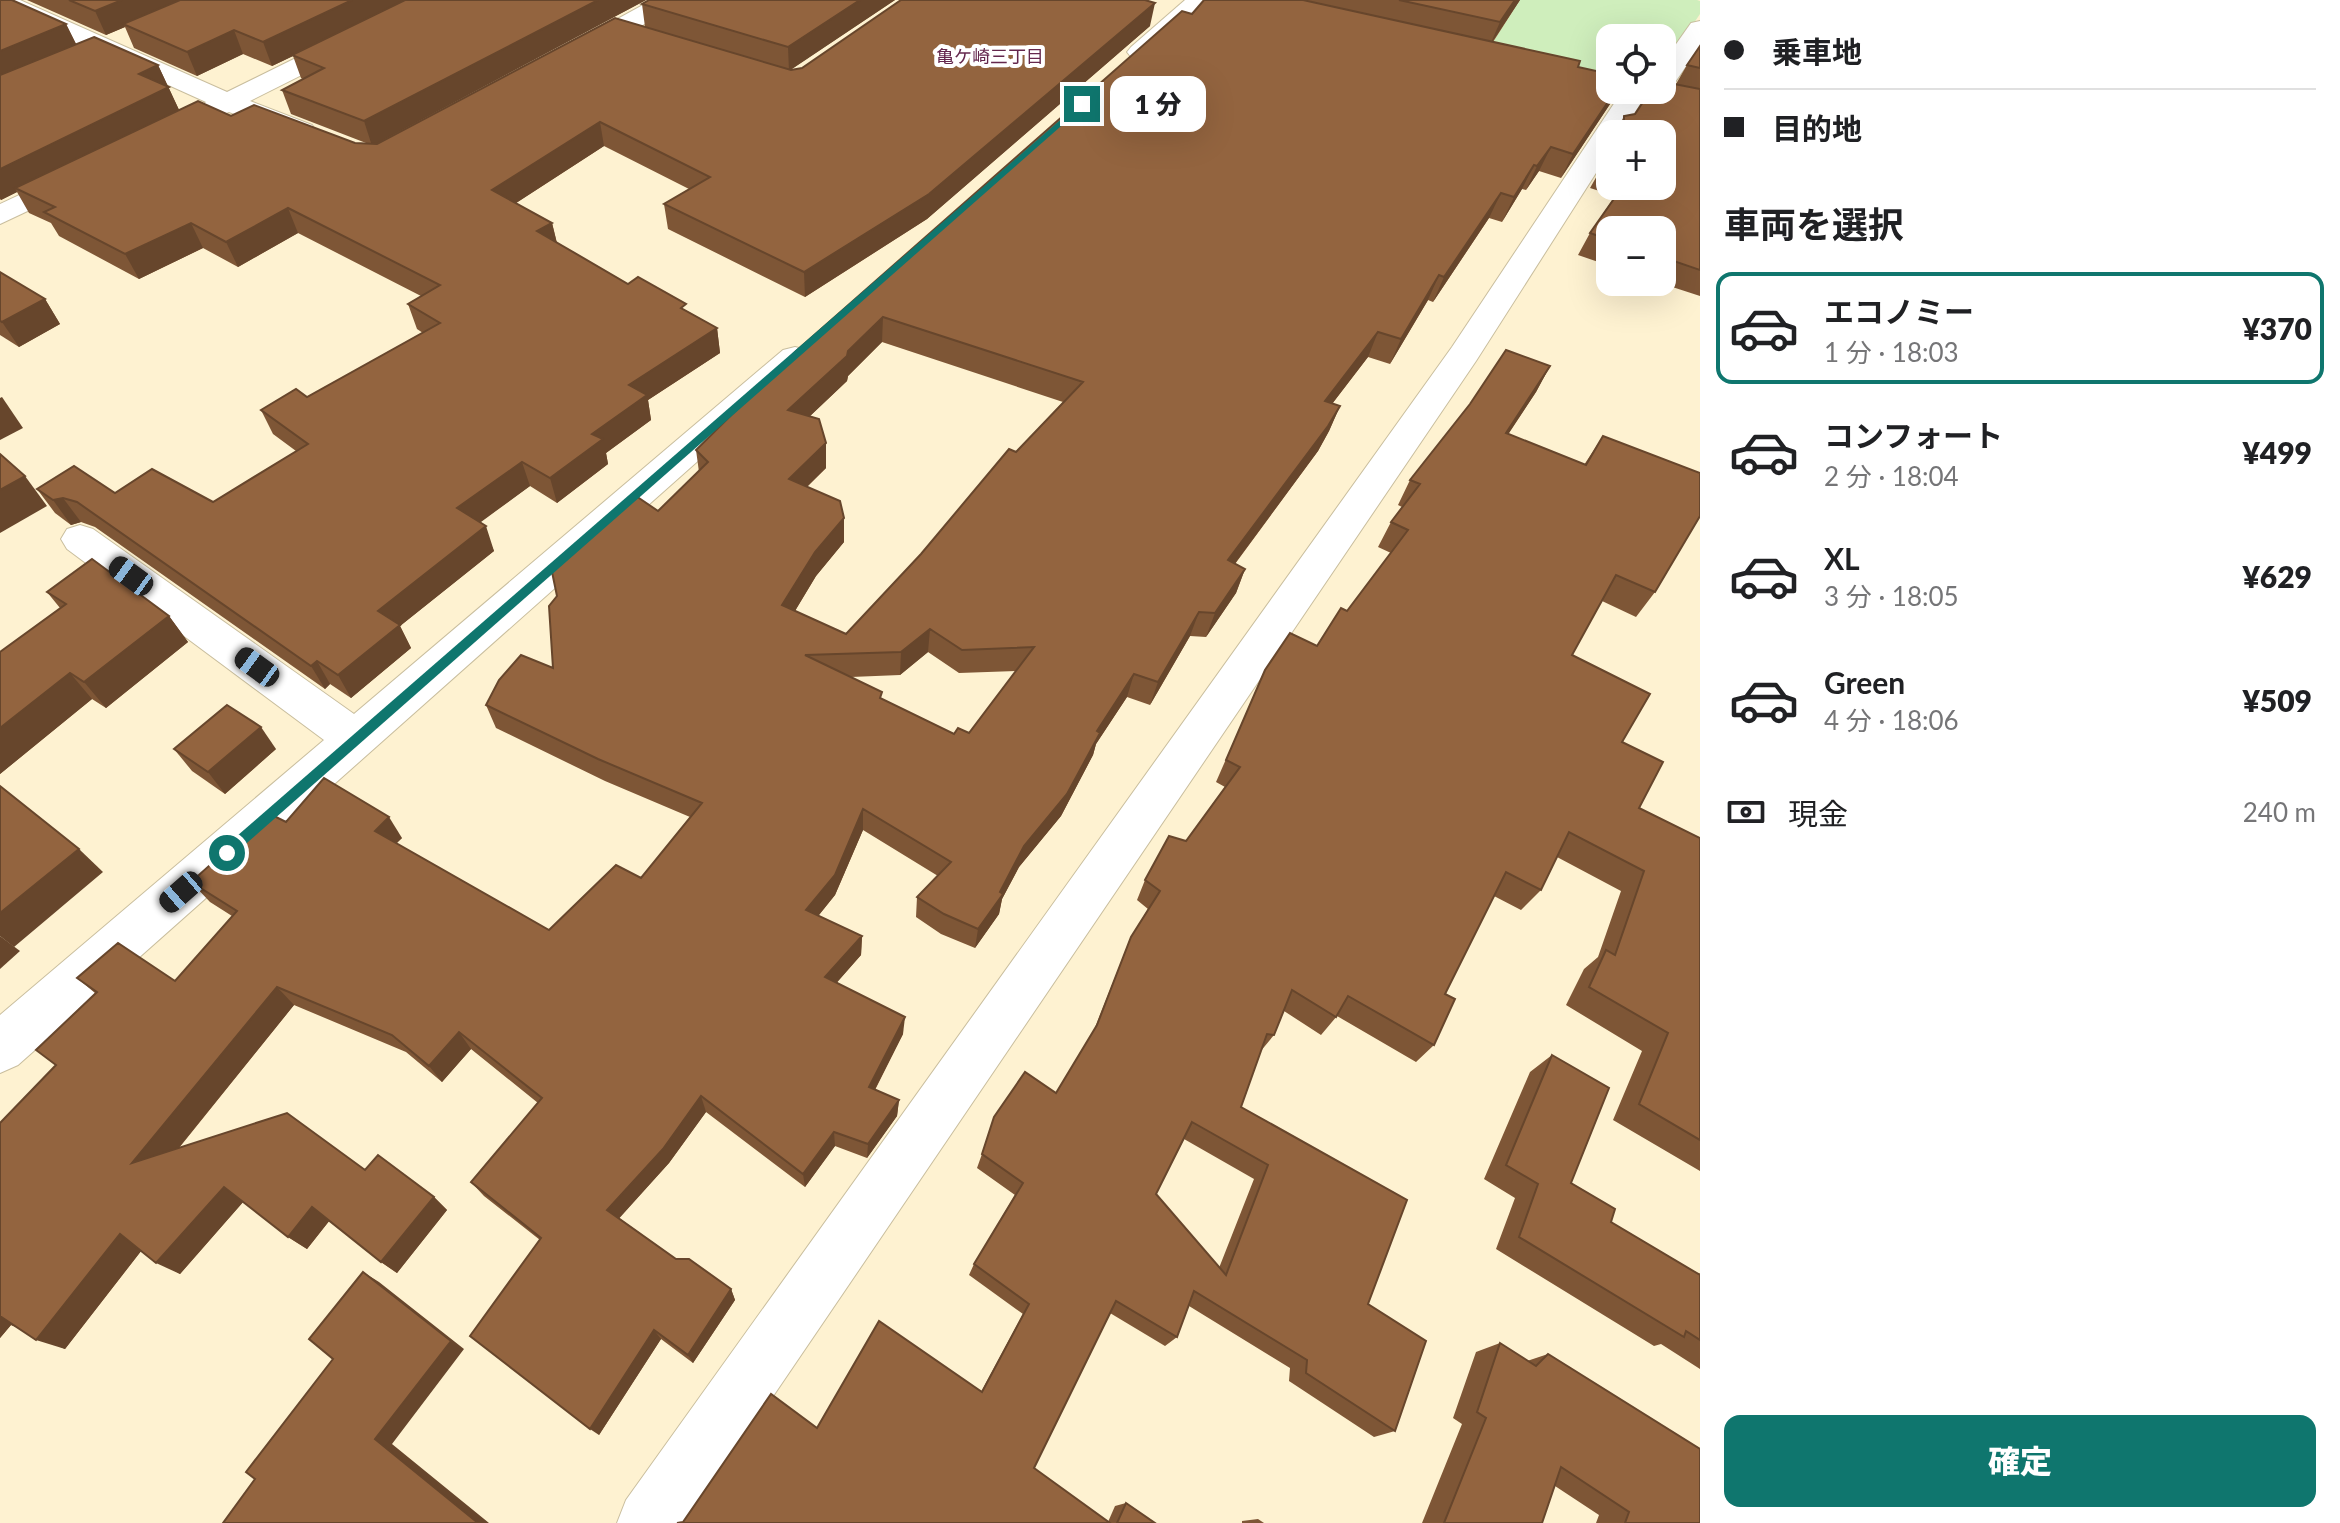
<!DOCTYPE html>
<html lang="ja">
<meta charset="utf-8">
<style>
:root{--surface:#fff;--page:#f2f2f2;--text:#202124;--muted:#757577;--line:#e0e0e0;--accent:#0f766e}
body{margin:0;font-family:Lato,"Noto Sans JP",sans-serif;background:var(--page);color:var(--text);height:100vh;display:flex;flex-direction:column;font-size:30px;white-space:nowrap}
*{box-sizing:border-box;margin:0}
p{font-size:26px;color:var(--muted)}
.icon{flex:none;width:44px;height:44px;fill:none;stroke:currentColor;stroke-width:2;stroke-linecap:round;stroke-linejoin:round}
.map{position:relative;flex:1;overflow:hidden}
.sheet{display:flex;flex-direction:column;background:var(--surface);width:640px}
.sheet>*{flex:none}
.guide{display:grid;align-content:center;height:176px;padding:0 24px;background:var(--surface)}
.buttons{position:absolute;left:1596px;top:24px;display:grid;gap:16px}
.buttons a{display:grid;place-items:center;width:80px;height:80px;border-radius:16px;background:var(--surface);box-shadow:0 8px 32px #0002;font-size:40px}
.end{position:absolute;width:36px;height:36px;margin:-18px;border:10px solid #0f766e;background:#fff;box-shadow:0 0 0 4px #fff}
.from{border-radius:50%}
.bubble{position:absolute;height:56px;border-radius:16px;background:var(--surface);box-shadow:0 8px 32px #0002;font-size:26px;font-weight:800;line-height:56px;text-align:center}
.car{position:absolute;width:24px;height:48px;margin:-24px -12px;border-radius:10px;box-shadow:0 0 6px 2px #0007;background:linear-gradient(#222 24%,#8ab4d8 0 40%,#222 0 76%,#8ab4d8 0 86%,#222 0)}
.guide b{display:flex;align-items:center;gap:28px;height:76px;font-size:30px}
.guide b+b{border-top:2px solid var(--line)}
.guide i{width:20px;height:20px;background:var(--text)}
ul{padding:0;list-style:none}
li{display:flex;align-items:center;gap:24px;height:112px;margin:0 16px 12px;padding:0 8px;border:4px solid transparent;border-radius:16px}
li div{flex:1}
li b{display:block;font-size:30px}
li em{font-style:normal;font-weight:800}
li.active{border-color:var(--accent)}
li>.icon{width:72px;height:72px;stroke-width:1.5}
h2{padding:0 24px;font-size:36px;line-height:96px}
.pay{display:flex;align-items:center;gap:20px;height:88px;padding:0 24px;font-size:30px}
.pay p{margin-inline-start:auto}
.cta{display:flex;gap:16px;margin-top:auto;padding:16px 24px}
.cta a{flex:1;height:92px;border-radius:16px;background:var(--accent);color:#fff;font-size:32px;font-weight:800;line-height:92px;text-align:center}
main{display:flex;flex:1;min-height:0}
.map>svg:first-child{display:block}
.green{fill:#cfeebc}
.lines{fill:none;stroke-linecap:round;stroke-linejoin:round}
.minor-casing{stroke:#c9be9e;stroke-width:2}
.minor{fill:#fff;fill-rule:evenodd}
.wall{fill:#7e5636;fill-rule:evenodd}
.shaded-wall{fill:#67462c}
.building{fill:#93643f;stroke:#67462c;stroke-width:2;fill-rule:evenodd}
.route{fill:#0f766e}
.labels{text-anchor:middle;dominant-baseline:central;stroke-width:8;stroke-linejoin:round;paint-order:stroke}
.far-neighbourhood-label{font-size:18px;fill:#64274d;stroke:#fff}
</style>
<main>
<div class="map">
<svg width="1700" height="1523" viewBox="0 0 1700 1523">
<rect width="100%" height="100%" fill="#fef2d1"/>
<polygon class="green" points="1520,0 1697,0 1700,1 1700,14 1662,70 1662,38 1610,38 1610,75 1487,51"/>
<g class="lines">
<g class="minor-casing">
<g id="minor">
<polygon points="0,0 20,0 227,92 413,0 444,0 441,5 250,101 312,125 316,131 312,137 302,139 229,112 210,119 200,117 197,111 206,102 0,9"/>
<polygon points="652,0 682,0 679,5 588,55 570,55 566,50 570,45"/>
<polygon points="1185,0 1211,0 1149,57 1131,57 1127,52 1131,47"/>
<polygon points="1700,21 1700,46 1671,88 1662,90 1662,64 1691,23"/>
<polygon points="1623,90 1649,90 1621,134 1610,134 1610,151 1476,361 687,1523 617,1523 626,1500 1452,347"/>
<polygon points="77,168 87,171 91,177 87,183 0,224 0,204"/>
<polygon points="795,347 807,350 812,357 807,364 18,1065 0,1073 0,1015 324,740 67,549 61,539 67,529 80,525 93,529 354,714 783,350"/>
</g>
</g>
<use href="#minor" class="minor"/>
</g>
<g class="wall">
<polygon points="0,0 66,24 76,44 158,65 179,110 231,116 355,143 366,143 291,114 282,90 303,79 301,78 293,56 272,66 243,54 197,76 134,48 125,27 106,35 27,0 646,0 376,144 645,27 642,4 649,0 895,0 790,70 1150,26 927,219 805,297 668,229 664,204 689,189 604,146 516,203 552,223 557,243 628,284 687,311 717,328 720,353 648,400 651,420 606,453 608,464 557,503 530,486 480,522 494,551 400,626 411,648 351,698 330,684 325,689 95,527 81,522 71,525 55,513 37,489 115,493 213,502 296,451 273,434 261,410 307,397 423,333 417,329 408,304 421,296 298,233 238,267 203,248 139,279 59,236 51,223 29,213 17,192 1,200 0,199"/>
<path d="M 1204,0 L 1520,0 L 1493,42 L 1578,67 L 1610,90 L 1618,90 L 1612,101 L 1561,178 L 1539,171 L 1526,190 L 1522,189 L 1502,222 L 1489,218 L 1433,302 L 1428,300 L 1390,364 L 1368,357 L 1332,404 L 1340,406 L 1329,431 L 1318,451 L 1235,564 L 1245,569 L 1236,593 L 1206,637 L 1190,636 L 1150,705 L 1127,697 L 1096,744 L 1093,755 L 1061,816 L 1019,867 L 1002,899 L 999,914 L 975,948 L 941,934 L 916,917 L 917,897 L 938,876 L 863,830 L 835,895 L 818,916 L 862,936 L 861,955 L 837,982 L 903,1034 L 875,1090 L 899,1100 L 897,1116 L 867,1158 L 835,1146 L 805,1187 L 706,1112 L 669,1163 L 619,1218 L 676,1259 L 731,1289 L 735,1300 L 693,1363 L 661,1339 L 599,1435 L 540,1240 L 484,1196 L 471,1182 L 538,1103 L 471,1049 L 442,1082 L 406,1052 L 294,1005 L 179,1148 L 365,1170 L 434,1197 L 447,1210 L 397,1273 L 381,1262 L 329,1221 L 307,1249 L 288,1237 L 243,1202 L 180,1274 L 141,1251 L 65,1349 L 11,1325 L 0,1338 L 0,1123 L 56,1065 L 95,993 L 77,978 L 175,981 L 232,916 L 210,902 L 191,882 L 286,822 L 402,838 L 396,843 L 549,930 L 641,878 L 690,817 L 605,781 L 496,728 L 486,705 L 553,668 L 658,511 L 699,472 L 696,450 L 1192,14 ZM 882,342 L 1063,402 L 846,634 L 795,611 L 816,576 L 844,542 L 807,487 L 826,468 L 810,416 L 847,381 L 848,376 ZM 928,652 L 959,673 L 1016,671 L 969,733 L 954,734 L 882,699 L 851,677 L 900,675 Z"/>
<polygon points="1700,46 1700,296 1657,282 1662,282 1662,230 1610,230 1610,266 1578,255 1590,233 1615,196 1590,188 1610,153 1610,186 1662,186 1662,134 1615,134 1624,116 1635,114 1665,90 1676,84 1687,65"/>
<polygon points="0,272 45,299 60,324 19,347 0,335"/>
<path d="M 1550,366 L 1536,392 L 1508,434 L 1584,465 L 1603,436 L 1655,592 L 1636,617 L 1602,601 L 1572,655 L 1622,742 L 1639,808 L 1700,838 L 1700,1171 L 1613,1120 L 1642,1051 L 1566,1005 L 1584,969 L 1598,957 L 1621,891 L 1557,857 L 1541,890 L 1521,910 L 1494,896 L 1445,994 L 1434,1045 L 1416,1062 L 1337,1016 L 1321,1035 L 1284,1011 L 1274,1035 L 1260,1052 L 1241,1107 L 1368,1304 L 1395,1431 L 1374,1437 L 1289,1381 L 1290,1368 L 1189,1306 L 1177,1337 L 1165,1346 L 1110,1313 L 1034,1468 L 1108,1522 L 1115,1506 L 1126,1503 L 1155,1523 L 677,1523 L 683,1522 L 817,1428 L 981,1392 L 1023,1314 L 969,1275 L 974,1264 L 1015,1195 L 977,1168 L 982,1154 L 1056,1093 L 1094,1030 L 1131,937 L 1148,909 L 1137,900 L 1145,880 L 1186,841 L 1225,787 L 1216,782 L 1265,670 L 1317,646 L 1347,611 L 1391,553 L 1378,547 L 1391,522 L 1402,507 L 1398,505 L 1410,480 ZM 1184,1139 L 1254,1179 L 1219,1268 L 1156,1194 Z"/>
<polygon points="47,592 169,616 188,642 106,708 92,699 0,774 0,652 60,608"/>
<polygon points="174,749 276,749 225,794 192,771"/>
<polygon points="1552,1055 1571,1183 1611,1222 1699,1274 1700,1273 1700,1369 1661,1344 1654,1346 1496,1249 1515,1198 1484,1179 1530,1072"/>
<polygon points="1500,1343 1527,1361 1548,1354 1700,1523 1596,1523 1599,1515 1555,1486 1542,1523 1422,1523 1462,1424 1453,1418 1476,1352"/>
<polygon points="1258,1519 1264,1523 1242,1523 1242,1521"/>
</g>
<g class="shaded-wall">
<polygon points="122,0 187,0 123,24 125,27 106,35 95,11"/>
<polygon points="352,0 406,0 292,55 293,56 272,66 263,42"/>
<polygon points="598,0 646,0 372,146 364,121"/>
<polygon points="860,0 895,0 789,71 788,47"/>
<polygon points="1515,0 1520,0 1490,45 1500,22"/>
<polygon points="1155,3 1150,26 927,219 805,297 804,272"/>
<polygon points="66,24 78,48 0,81 0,51"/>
<polygon points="234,30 243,54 197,76 187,52"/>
<polygon points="158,65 180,112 15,188 17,192 1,200 0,198 0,169 139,74"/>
<polygon points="1616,90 1618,90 1612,101 1561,178 1573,154"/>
<polygon points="600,122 604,146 499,214 492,190"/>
<polygon points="1551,147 1539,171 1526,190 1537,166"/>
<polygon points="1534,165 1522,189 1502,222 1514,197"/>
<polygon points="1501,193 1489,218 1433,302 1444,277"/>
<polygon points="288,208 298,233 238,267 226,242"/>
<polygon points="191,223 203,248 139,279 125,254"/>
<polygon points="552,223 558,248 537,231"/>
<polygon points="1439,275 1428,300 1390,364 1401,339"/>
<polygon points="45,299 60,324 19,347 2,322"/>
<polygon points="883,317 882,342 848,376 847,381 790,435 788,410"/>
<polygon points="717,328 720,353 648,400 651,420 606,453 608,464 557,503 550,478 629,385"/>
<polygon points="1378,332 1368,357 1315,426 1325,401"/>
<polygon points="1550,366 1536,392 1492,459 1506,433"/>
<polygon points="2,397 23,428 0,440 0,398"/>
<polygon points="1340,406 1329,431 1318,451 1219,585 1228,560"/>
<polygon points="826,443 826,468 790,503 789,479"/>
<polygon points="522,462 530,486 466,533 457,508"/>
<polygon points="25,476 47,506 0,533 0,490"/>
<polygon points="63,498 81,522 71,525 53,500"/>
<polygon points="844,518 844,542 816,576 784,629 782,605 815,552"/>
<polygon points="486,526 494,551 400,626 411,648 351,698 338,675 378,611"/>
<polygon points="1245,569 1236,593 1206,637 1215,613"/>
<polygon points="1199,612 1190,636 1150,705 1158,682"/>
<polygon points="169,616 188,642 106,708 84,682"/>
<polygon points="930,629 928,652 900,675 901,652"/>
<polygon points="317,661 330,684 325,689 311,666"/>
<polygon points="70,673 92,699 0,774 0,728"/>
<polygon points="1134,674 1127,697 1096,744 1093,755 1061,816 1019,867 1002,899 999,914 975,948 978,929 1000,892 1024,846"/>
<polygon points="261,727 276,749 225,794 208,772"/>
<polygon points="863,809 863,830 835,895 807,930 806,910"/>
<polygon points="389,817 402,838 388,852 375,831"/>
<polygon points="79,849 103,872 14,947 0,936 0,913"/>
<polygon points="0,936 20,951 0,969"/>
<polygon points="862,936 861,955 826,995 825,977"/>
<polygon points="277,987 294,1005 155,1177 132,1163"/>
<polygon points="905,1017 903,1034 868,1103 869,1087"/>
<polygon points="459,1032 471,1049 442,1082 429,1066"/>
<polygon points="701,1096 706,1112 669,1163 615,1223 607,1210"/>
<polygon points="899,1100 897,1116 867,1158 868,1144"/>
<polygon points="834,1132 835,1146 805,1187 803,1174"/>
<polygon points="224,1187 244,1201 180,1274 156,1263"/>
<polygon points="434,1197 447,1210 397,1273 381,1262"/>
<polygon points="312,1207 330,1220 307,1249 288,1237"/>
<polygon points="120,1234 145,1246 65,1349 36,1340"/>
<polygon points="363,1272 379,1282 464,1349 392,1444 489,1523 478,1523 375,1439"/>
<polygon points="731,1289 735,1300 693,1363 688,1355"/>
<polygon points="0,1315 21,1328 11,1325 0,1338"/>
<polygon points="654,1330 661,1339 599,1435 590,1429"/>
</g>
<g class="building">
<polygon points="0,0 12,0 66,24 0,51"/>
<polygon points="69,0 122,0 95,11"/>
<polygon points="180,0 352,0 263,42 234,30 187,52 123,24"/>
<polygon points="405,0 598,0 364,121 282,90 324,68 292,55"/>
<polygon points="649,0 860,0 788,47 642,4"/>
<polygon points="901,0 1145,0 1155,3 929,194 804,272 664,204 710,177 600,122 492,190 552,223 537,231 628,284 638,277 686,304 681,308 717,328 629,385 647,395 592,434 603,439 550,478 522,462 457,508 486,526 378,611 400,625 338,675 317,661 311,666 77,502 63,498 53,500 37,489 74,466 115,493 152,469 213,502 308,444 261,410 296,389 307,397 440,323 408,304 440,285 288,208 226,242 191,223 125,254 44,212 55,207 15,188 198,101 231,116 254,105 355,143 377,144 615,18 791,70 802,68"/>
<path d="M 1204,0 L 1303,0 L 1580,61 L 1578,67 L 1610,74 L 1610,90 L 1616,90 L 1573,154 L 1551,147 L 1537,166 L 1534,165 L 1514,197 L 1501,193 L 1444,277 L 1439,275 L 1401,339 L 1378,332 L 1325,401 L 1340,406 L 1328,426 L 1228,560 L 1245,569 L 1215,613 L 1199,612 L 1158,682 L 1134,674 L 1097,731 L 1100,733 L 1067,794 L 1024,846 L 1000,892 L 1003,894 L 978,929 L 944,914 L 917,897 L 951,862 L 863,809 L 835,875 L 806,910 L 862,936 L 825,977 L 905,1017 L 869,1087 L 899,1100 L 868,1144 L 834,1132 L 803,1174 L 701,1096 L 663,1149 L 607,1210 L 676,1259 L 689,1259 L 731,1289 L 688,1355 L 654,1330 L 590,1429 L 470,1336 L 541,1238 L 471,1182 L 542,1098 L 459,1032 L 429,1066 L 392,1035 L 277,987 L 132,1163 L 287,1113 L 365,1170 L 378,1155 L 434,1197 L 381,1262 L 312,1207 L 288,1237 L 224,1187 L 156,1263 L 120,1234 L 36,1340 L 0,1316 L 0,1123 L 56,1065 L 36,1050 L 97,992 L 77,978 L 118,943 L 175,981 L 237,911 L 191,882 L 268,813 L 286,822 L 324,778 L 389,817 L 375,831 L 549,930 L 616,865 L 641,878 L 702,803 L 598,759 L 486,705 L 499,680 L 521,655 L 553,668 L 549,606 L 557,596 L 551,567 L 633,494 L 658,511 L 708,462 L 696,450 L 795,352 L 1182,11 L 1192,14 ZM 883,317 L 1083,382 L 1016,452 L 1009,449 L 921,554 L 846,634 L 782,605 L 815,552 L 844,518 L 840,501 L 789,479 L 826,443 L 819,419 L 788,410 L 847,356 L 848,351 ZM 930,629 L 962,650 L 1034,647 L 969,733 L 958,728 L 954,734 L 880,698 L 882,692 L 805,655 L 901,652 Z"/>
<polygon points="1399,0 1515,0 1500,22"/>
<polygon points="94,37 158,65 139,74 169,87 0,169 0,75"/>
<polygon points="1700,46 1700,68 1687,65"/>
<polygon points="1669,83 1700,89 1700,270 1662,257 1662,230 1610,230 1610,240 1590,233 1623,186 1662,186 1662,134 1622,134 1624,131 1624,116 1635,114 1651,90 1665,90"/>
<polygon points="1610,153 1610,169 1601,167"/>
<polygon points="0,272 45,299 2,322 0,321"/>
<path d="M 1506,350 L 1550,366 L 1506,433 L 1586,465 L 1603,436 L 1700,473 L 1700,516 L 1655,592 L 1616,575 L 1572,655 L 1650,694 L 1622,742 L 1663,762 L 1639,808 L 1700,838 L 1700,1140 L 1639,1104 L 1668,1033 L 1589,987 L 1606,950 L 1615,955 L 1644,871 L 1569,832 L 1541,890 L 1506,872 L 1445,994 L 1455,999 L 1434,1045 L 1348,996 L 1336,1017 L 1292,990 L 1274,1035 L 1267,1034 L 1241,1107 L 1407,1200 L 1368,1304 L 1426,1341 L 1395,1431 L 1306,1373 L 1307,1360 L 1194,1291 L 1177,1337 L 1116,1301 L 1034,1468 L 1110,1523 L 677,1523 L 683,1522 L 771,1394 L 817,1428 L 879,1321 L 982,1392 L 1029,1304 L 974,1264 L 1023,1183 L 982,1154 L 994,1117 L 1025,1072 L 1056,1093 L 1097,1025 L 1131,937 L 1160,891 L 1145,880 L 1169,836 L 1186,841 L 1240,767 L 1226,760 L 1265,670 L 1290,633 L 1317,646 L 1341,608 L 1347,611 L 1408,530 L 1391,522 L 1420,484 L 1410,480 L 1470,404 ZM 1192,1122 L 1268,1165 L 1226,1275 L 1156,1194 Z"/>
<polygon points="0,454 25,476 0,490"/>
<polygon points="92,559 169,616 84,682 70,673 0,728 0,652 66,604 47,592"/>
<polygon points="227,705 261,727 208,772 174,749"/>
<polygon points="0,786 79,849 0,913"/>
<polygon points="1552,1055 1609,1088 1571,1183 1615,1209 1611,1222 1700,1275 1700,1340 1686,1331 1684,1337 1519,1237 1538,1184 1506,1165"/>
<polygon points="363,1272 451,1341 375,1439 478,1523 223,1523 255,1479 246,1472 333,1359 309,1339"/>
<polygon points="1500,1343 1536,1366 1548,1354 1700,1449 1700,1523 1625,1523 1629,1512 1561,1467 1542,1523 1444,1523 1486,1418 1477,1412"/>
<polygon points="1126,1503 1155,1523 1117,1523"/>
</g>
<polygon class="route" points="1082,101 1085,105 231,857 222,857 222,849"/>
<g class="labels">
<g class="far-neighbourhood-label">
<text x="990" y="56">亀ケ崎三丁目</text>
</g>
</g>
</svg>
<div class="buttons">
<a><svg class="icon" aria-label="locate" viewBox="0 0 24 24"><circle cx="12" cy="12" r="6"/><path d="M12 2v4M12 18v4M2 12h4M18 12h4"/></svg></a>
<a>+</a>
<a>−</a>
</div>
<i class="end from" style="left:227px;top:853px"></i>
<i class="end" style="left:1082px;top:104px"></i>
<div class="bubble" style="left:1110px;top:76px;width:96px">1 分</div>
<i class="car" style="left:131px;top:576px;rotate:306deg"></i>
<i class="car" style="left:257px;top:667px;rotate:306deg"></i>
<i class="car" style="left:181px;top:892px;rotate:229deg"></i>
</div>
<section class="sheet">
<div class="guide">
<b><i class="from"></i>乗車地</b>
<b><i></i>目的地</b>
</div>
<h2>車両を選択</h2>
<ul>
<li class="active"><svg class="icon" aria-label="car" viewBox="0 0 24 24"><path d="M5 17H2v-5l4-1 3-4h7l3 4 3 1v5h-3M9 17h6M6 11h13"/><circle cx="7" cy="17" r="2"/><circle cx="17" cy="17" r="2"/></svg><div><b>エコノミー</b><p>1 分 · 18:03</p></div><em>¥370</em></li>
<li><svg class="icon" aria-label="car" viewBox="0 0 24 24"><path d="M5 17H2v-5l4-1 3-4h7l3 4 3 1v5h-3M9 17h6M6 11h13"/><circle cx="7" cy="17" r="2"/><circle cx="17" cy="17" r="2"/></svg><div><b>コンフォート</b><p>2 分 · 18:04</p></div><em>¥499</em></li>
<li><svg class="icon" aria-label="car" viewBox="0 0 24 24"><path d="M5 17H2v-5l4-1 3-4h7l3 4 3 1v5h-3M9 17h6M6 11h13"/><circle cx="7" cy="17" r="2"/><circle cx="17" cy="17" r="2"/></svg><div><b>XL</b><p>3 分 · 18:05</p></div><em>¥629</em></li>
<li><svg class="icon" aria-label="car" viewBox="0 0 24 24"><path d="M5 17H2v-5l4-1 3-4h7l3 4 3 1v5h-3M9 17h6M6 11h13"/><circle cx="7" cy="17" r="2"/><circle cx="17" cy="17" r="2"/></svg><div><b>Green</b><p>4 分 · 18:06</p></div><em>¥509</em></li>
</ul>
<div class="pay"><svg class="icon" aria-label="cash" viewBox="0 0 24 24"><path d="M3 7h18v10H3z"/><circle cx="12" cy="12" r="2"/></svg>現金<p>240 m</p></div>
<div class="cta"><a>確定</a></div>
</section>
</main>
